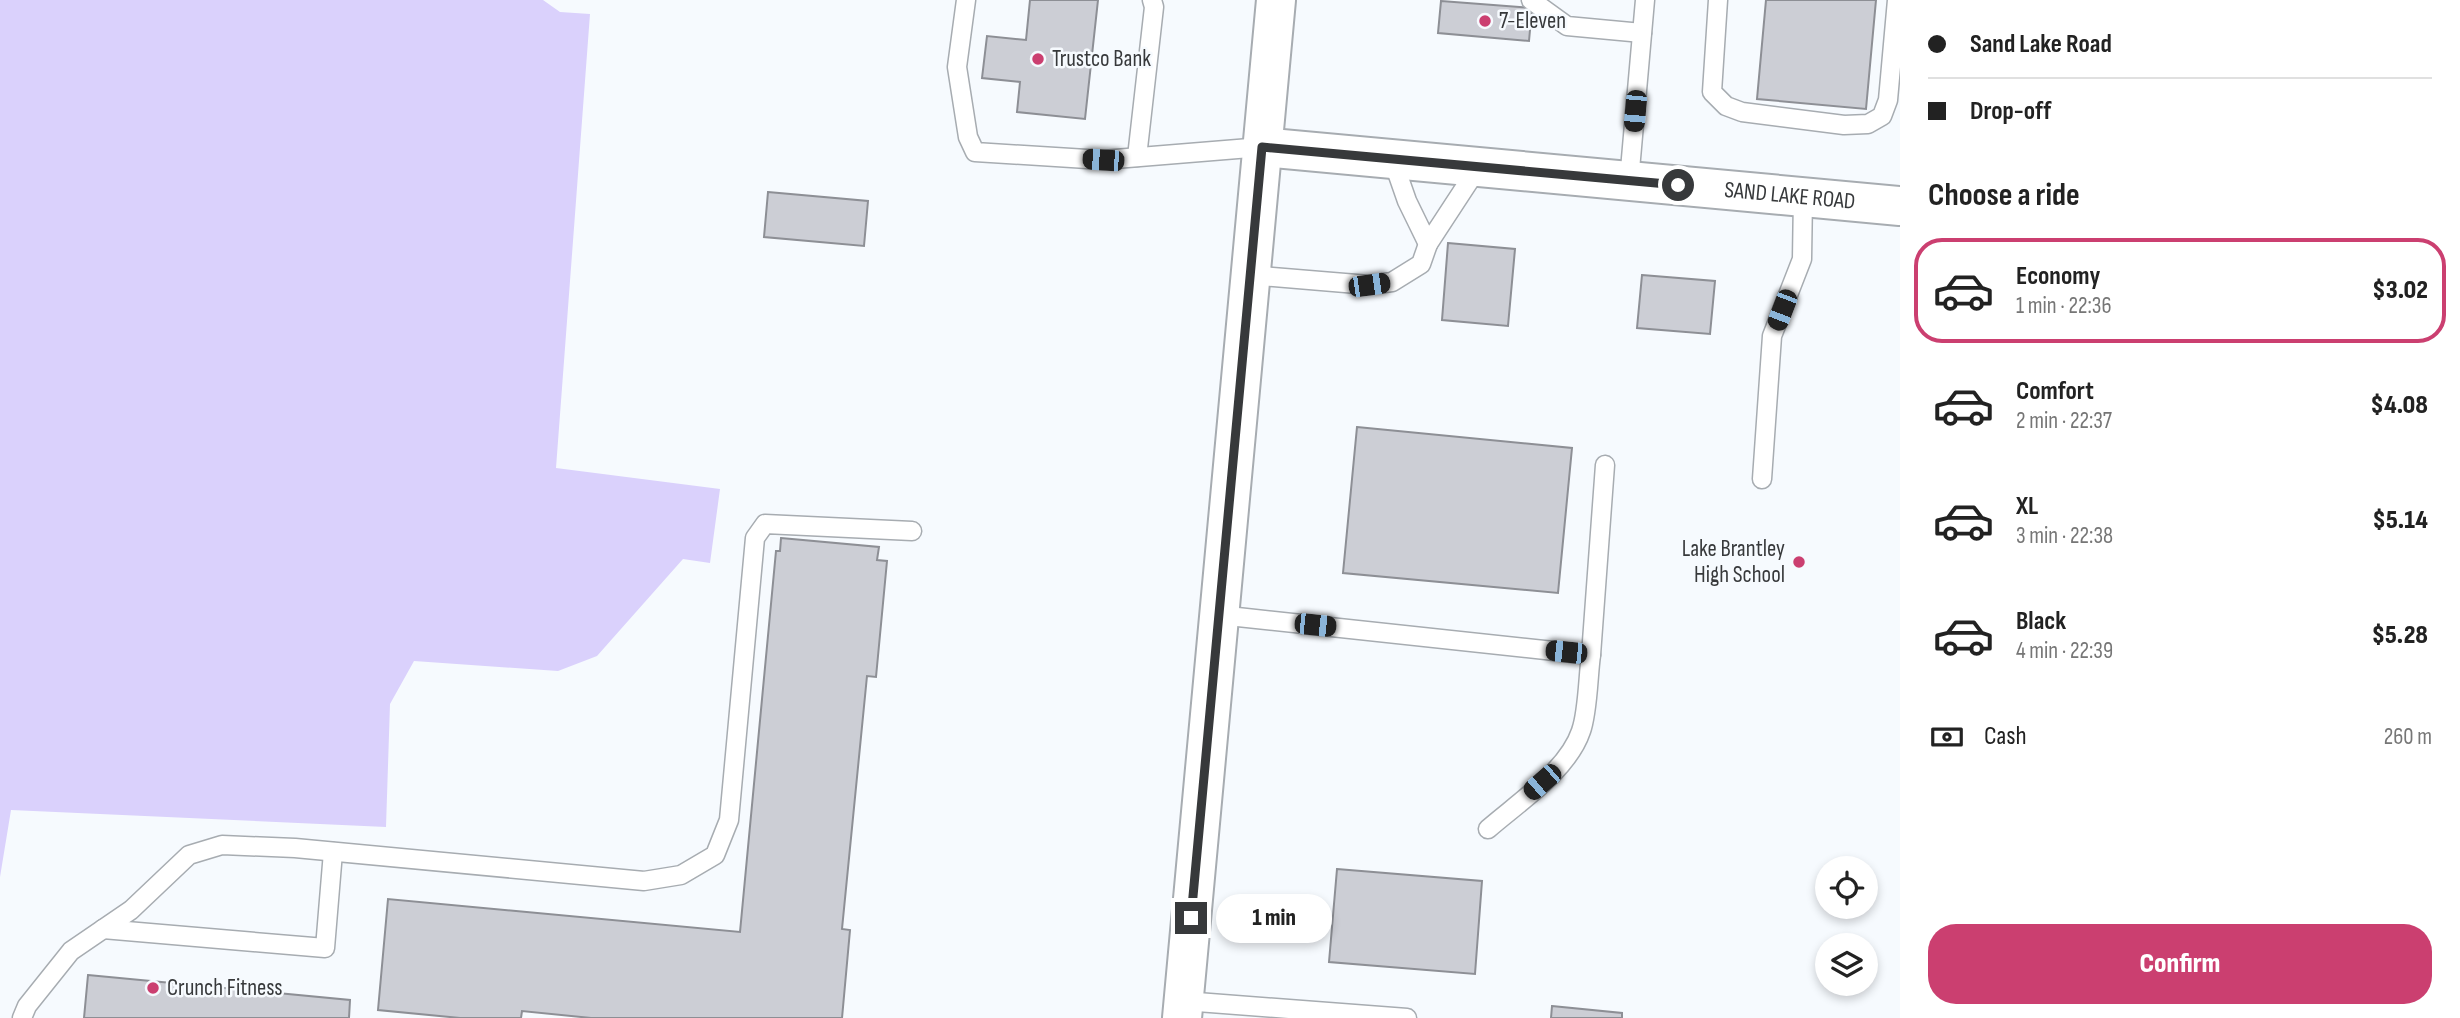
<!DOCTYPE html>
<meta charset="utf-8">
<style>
:root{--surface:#fff;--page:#f2f2f2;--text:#222;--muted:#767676;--line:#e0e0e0;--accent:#cb3f70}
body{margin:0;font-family:"Sofia Sans Condensed",sans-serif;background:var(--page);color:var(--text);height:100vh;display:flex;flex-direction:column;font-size:26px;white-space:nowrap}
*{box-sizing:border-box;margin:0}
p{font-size:23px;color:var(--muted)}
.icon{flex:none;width:38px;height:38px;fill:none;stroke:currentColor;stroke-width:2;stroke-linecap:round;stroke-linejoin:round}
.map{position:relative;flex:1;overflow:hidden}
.drawer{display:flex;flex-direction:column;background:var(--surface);width:560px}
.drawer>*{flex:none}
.top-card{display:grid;align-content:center;height:154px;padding:0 28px;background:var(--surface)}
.tools{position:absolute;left:1815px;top:856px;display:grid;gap:14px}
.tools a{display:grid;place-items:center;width:63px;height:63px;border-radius:50%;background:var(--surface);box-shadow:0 4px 10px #0003;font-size:35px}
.end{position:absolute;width:32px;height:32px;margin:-16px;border:9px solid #37393b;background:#fff;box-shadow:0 0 0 4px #fff}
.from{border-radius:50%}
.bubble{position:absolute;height:49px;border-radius:24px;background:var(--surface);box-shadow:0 4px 10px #0003;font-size:23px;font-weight:800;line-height:49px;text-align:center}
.car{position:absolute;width:21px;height:42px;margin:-21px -10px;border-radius:9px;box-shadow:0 0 5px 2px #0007;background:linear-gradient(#222 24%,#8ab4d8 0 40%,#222 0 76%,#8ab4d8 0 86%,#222 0)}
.top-card b{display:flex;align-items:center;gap:24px;height:66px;font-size:26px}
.top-card b+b{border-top:2px solid var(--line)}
.top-card i{width:18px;height:18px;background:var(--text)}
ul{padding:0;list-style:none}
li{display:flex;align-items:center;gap:21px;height:105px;margin:0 14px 10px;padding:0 14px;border:4px solid transparent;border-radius:28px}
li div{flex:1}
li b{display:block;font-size:26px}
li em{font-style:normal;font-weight:800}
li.on{border-color:var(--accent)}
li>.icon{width:63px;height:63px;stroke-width:1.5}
h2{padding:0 28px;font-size:32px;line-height:84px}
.pay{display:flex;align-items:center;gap:18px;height:77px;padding:0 28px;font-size:26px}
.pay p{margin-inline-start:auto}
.primary-button{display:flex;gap:14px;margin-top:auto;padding:14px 28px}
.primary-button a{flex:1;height:80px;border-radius:28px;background:var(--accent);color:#fff;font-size:28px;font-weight:800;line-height:80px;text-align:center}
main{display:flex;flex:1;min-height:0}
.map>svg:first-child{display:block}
.green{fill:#dad1fc}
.building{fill:#ccced5;stroke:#8d8f95;stroke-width:2}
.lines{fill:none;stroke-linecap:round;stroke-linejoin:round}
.service-casing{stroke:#a7acb1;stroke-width:21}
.tertiary-casing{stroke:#a7acb1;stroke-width:42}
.primary-casing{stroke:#a7acb1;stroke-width:42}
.service{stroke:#fff;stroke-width:18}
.tertiary{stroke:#fff;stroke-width:38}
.primary{stroke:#fff;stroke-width:38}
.route{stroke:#37393b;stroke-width:9}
.poi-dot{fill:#cb3f70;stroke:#f6fafe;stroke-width:2.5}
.labels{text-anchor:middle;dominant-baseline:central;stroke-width:5;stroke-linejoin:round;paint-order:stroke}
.poi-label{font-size:23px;fill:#37393b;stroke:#f6fafe;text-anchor:start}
.street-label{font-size:23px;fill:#37393b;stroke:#f6fafe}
</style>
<main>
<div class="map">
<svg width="1900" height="1018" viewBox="0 0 1900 1018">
<rect width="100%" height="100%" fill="#f6fafe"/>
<polygon class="green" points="0,0 543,0 560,12 590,14 556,468 720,489 710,563 683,559 597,656 558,671 414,661 390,704 386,827 11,810 0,877"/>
<g class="building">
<polygon points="1030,0 1098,0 1085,119 1017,112 1020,82 982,78 987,36 1026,40"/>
<polygon points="1766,0 1876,0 1866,109 1757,99"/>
<polygon points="1441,1 1532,8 1529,41 1438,33"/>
<polygon points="768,192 868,201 864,246 764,237"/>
<polygon points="1448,243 1515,249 1508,326 1442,320"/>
<polygon points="1642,275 1715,281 1710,334 1637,328"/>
<polygon points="1357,427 1572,448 1558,593 1343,573"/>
<polygon points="781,538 879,547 877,560 887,561 876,677 867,676 842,929 850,930 842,1018 591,1018 522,1011 521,1018 460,1018 378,1010 388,899 740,932 776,551 780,551"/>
<polygon points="1337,869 1482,881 1475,974 1329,962"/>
<polygon points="88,975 350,1000 349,1018 84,1018"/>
<polygon points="1552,1006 1622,1013 1622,1018 1551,1018"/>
</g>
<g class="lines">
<g class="service-casing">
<g id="service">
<polyline points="966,0 957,67 968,137 975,152 1103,160 1262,147"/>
<polyline points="1531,0 1567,26 1642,33"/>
<polyline points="1718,0 1712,92 1726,106 1742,112 1844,125 1868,124 1882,116 1888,100 1897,0"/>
<polyline points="1137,157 1154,7 1152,0"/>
<polyline points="1392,158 1407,201 1428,244 1479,166"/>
<polyline points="1629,181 1645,0"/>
<polyline points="1250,275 1369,285 1392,282 1421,264 1428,244"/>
<polyline points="1762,479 1772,336 1802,259 1803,197"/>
<polyline points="1219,615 1591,655 1605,465"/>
<path d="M 1488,829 C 1519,802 1568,770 1581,731 C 1588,712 1588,676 1591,655"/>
<polyline points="103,929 325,948 333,852"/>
<polyline points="1184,1001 1407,1018"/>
<polyline points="22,1018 27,1006 71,951 131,910 189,855 222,845 295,848 644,881 681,875 715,855 729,820 755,538 765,524 912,531"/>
</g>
</g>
<g class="tertiary-casing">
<g id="tertiary">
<path id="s1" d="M 1262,147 L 1900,206"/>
</g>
</g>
<g class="primary-casing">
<polyline id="primary" points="1182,1018 1276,0"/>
</g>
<use href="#service" class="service"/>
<use href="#tertiary" class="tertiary"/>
<use href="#primary" class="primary"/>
</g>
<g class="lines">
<polyline class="route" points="1191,918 1262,147 1678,185"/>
</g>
<g class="poi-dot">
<circle cx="1485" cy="21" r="7"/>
<circle cx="1038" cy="59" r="7"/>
<circle cx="1799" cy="562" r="7"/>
<circle cx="153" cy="988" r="7"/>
</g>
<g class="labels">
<g class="poi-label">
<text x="1499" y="21">7-Eleven</text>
<text x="1052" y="59">Trustco Bank</text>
<text x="1785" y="549" text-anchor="end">Lake Brantley<tspan x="1785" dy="26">High School</tspan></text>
<text x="167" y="988">Crunch Fitness</text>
</g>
<g class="street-label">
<text stroke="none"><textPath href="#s1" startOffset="530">SAND LAKE ROAD</textPath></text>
</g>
</g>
</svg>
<div class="tools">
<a><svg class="icon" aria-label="locate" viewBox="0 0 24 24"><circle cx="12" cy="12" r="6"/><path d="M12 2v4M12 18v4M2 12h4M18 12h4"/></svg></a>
<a><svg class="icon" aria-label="layers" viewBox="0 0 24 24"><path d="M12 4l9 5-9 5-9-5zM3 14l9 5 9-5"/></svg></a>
</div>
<i class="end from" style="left:1678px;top:185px"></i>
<i class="end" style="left:1191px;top:918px"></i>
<div class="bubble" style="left:1216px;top:894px;width:116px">1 min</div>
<i class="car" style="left:1635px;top:111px;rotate:185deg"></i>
<i class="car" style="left:1103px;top:160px;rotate:274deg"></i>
<i class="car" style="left:1369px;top:285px;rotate:82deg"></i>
<i class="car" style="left:1782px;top:310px;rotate:201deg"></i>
<i class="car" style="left:1315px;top:625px;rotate:96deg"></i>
<i class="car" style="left:1566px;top:652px;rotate:276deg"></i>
<i class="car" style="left:1542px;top:782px;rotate:229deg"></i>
</div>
<section class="drawer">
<div class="top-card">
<b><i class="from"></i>Sand Lake Road</b>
<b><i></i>Drop-off</b>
</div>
<h2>Choose a ride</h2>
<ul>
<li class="on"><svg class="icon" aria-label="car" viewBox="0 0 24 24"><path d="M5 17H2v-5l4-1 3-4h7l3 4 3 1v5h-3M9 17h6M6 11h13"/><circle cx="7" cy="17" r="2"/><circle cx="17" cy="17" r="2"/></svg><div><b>Economy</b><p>1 min · 22:36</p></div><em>$3.02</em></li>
<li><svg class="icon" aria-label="car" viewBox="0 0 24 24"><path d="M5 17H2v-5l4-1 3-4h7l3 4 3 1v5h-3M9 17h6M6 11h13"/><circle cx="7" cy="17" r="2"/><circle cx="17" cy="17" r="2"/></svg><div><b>Comfort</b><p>2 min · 22:37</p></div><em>$4.08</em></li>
<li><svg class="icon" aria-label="car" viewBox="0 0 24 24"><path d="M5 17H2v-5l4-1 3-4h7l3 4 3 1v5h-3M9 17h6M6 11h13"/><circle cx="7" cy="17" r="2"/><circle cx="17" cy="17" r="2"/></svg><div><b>XL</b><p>3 min · 22:38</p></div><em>$5.14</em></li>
<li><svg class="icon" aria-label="car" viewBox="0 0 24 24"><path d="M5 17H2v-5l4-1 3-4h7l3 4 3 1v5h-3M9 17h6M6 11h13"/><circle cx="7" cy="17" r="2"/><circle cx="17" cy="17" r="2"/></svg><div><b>Black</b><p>4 min · 22:39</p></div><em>$5.28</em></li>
</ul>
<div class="pay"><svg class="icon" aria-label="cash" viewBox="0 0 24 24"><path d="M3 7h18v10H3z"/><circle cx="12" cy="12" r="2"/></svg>Cash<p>260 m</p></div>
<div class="primary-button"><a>Confirm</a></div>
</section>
</main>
